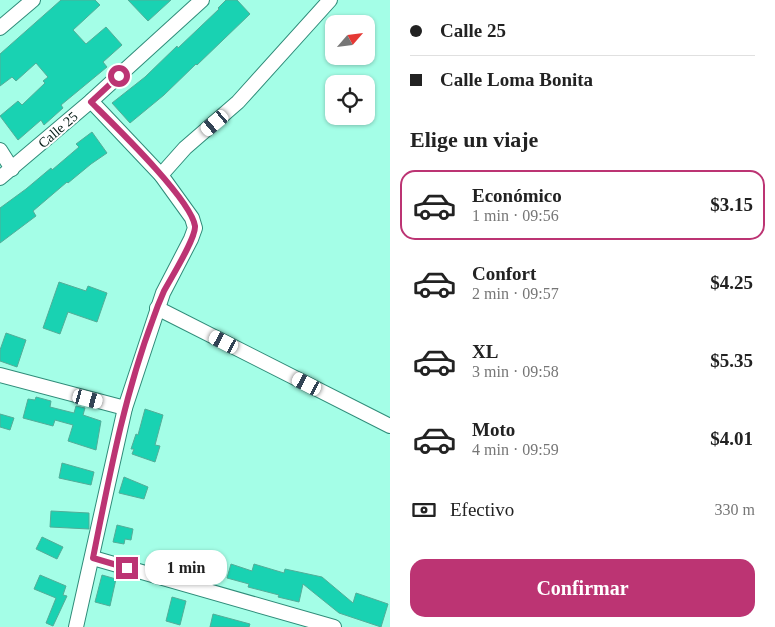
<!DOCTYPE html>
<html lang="es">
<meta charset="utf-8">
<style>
:root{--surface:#fff;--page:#f6f6f6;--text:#222;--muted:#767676;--line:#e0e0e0;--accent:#bc3473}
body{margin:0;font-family:Georgia,serif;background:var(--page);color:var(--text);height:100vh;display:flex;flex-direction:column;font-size:19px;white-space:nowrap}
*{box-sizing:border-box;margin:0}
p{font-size:16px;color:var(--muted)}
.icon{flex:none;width:28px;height:28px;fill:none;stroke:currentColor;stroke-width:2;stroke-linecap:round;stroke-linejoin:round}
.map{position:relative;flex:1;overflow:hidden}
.details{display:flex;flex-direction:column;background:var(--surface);width:385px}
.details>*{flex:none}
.guide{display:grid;align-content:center;height:110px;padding:0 20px;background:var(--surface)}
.needle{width:32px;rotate:62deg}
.fabs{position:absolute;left:325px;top:15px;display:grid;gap:10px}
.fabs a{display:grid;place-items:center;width:50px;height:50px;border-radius:10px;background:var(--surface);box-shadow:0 1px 4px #0004;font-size:25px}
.end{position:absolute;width:22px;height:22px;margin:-11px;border:6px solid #bc3473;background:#fff;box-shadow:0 0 0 2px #fff}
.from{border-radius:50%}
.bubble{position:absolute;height:35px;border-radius:15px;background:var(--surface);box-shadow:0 1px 4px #0004;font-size:16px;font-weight:600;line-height:35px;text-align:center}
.car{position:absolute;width:15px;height:30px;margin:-15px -8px;border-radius:6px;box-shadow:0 0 4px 1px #0007;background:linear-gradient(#fff 24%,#345 0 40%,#fff 0 76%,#345 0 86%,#fff 0)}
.guide b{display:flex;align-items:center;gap:18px;height:48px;font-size:19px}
.guide b+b{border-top:1px solid var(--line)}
.guide i{width:12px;height:12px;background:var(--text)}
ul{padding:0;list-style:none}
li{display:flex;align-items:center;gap:15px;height:70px;margin:0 10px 8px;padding:0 10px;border:2px solid transparent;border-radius:15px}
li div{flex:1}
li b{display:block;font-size:19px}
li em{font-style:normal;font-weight:600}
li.current{border-color:var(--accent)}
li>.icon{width:45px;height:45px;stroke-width:1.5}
h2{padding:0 20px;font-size:22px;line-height:60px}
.pay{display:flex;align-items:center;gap:12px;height:55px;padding:0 20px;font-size:19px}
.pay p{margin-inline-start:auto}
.button{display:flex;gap:10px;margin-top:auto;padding:10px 20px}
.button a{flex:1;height:58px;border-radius:15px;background:var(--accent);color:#fff;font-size:20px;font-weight:600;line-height:58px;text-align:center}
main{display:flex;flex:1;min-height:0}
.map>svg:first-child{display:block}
.building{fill:#19d2b2;stroke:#53ad98}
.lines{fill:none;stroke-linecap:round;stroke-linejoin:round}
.minor-casing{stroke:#2f8c79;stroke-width:16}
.minor{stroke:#fff;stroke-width:14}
.route{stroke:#bc3473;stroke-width:6}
.labels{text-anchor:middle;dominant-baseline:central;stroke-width:4;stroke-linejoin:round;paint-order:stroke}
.street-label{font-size:14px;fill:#001812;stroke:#fff}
</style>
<main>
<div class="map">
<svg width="390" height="627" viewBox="0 0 390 627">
<rect width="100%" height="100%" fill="#a4fee7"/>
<g class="building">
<polygon points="61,0 95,0 100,5 73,30 86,44 106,27 122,45 103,62 107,67 61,105 63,108 44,125 41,120 18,140 0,116 18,101 22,105 45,83 43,81 48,77 36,63 16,81 12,77 0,86 0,54"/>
<polygon points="128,0 171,0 148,21"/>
<polygon points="226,0 237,0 250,14 197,65 196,64 164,95 130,123 112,103 145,77 177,46 178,48 219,9 218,8"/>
<polygon points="92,132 107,153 91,164 68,183 67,182 33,211 36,216 0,243 0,208 26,189 51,168 52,170 79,147 76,144"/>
<polygon points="59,282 86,291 88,286 107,293 97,322 68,312 60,334 43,328"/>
<polygon points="6,333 26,340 17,367 0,361 0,350"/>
<polygon points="36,397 51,401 50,407 74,413 76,406 85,408 83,415 101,421 96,450 68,441 73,425 55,420 53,426 23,418 28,399 35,400"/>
<polygon points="145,409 163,415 155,445 160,446 155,462 132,454 134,449 131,449 136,434 138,435"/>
<polygon points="0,414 14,418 10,430 0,427"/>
<polygon points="62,463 94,472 91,485 59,478"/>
<polygon points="124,477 148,487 144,499 119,493"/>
<polygon points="51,511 89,513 89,529 50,527"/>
<polygon points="117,525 133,529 131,540 125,539 124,544 113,542"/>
<polygon points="42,537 63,547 57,559 36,549"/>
<polygon points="231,564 252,571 254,564 284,573 285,569 322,577 353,603 356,593 388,604 381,627 339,613 303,584 299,602 278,597 279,595 248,587 249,584 227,578"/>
<polygon points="40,575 66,586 63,595 67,596 53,626 46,623 56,598 34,589"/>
<polygon points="102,575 116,579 110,606 95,602"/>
<polygon points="172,597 186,601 180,625 166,621"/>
<polygon points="213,614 250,624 249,627 210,627"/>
</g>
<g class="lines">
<g class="minor-casing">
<g id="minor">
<polyline points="0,28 33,0"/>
<polyline points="0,150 12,169"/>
<polyline points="161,175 185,148 238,102 330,0"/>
<polyline points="0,178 91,101 202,0"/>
<polyline points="157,308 390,426"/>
<polyline points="0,375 125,408"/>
<polyline points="93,558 334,627"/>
<polyline points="76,627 125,408 163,293 191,239 195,228 192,218 161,175 91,101"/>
</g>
</g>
<use href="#minor" class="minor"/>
</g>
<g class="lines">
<path class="route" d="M 119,76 L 91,102 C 113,124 191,199 195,226 C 196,238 171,278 164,291 C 160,300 156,310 153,319 C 124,396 109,478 93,558 L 127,568"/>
</g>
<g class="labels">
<g class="street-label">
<text transform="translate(58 130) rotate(-41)">Calle 25</text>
</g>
</g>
</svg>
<div class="fabs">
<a><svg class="needle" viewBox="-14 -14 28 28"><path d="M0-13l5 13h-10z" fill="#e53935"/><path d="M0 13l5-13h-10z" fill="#767676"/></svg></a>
<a><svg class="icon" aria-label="locate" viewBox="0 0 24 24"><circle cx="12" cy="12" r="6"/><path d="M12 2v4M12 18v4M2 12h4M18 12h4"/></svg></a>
</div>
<i class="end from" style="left:119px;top:76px"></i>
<i class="end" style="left:127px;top:568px"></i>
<div class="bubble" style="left:145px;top:550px;width:82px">1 min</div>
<i class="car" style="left:215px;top:123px;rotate:230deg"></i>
<i class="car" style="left:224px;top:342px;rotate:297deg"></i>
<i class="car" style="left:307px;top:384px;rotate:297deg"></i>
<i class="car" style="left:88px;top:399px;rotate:105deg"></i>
</div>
<section class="details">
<div class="guide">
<b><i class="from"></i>Calle 25</b>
<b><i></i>Calle Loma Bonita</b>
</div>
<h2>Elige un viaje</h2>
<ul>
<li class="current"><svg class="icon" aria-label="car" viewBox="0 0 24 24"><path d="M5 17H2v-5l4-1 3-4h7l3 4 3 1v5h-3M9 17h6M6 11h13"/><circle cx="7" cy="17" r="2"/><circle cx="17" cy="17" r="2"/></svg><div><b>Económico</b><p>1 min · 09:56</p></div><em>$3.15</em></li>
<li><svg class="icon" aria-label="car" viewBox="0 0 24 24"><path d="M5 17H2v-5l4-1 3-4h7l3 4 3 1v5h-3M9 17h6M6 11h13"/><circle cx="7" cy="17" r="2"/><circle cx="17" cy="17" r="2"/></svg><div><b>Confort</b><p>2 min · 09:57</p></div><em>$4.25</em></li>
<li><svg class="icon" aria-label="car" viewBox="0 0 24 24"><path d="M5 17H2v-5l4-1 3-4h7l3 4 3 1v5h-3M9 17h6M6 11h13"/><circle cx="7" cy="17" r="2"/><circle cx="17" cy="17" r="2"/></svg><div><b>XL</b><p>3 min · 09:58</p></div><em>$5.35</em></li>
<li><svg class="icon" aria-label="car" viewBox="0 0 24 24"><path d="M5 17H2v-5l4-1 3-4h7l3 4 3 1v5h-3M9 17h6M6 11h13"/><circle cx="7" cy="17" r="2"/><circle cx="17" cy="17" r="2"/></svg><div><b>Moto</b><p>4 min · 09:59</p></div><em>$4.01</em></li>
</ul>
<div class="pay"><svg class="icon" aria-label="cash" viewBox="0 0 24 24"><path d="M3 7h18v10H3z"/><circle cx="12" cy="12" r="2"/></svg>Efectivo<p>330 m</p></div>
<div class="button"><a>Confirmar</a></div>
</section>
</main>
